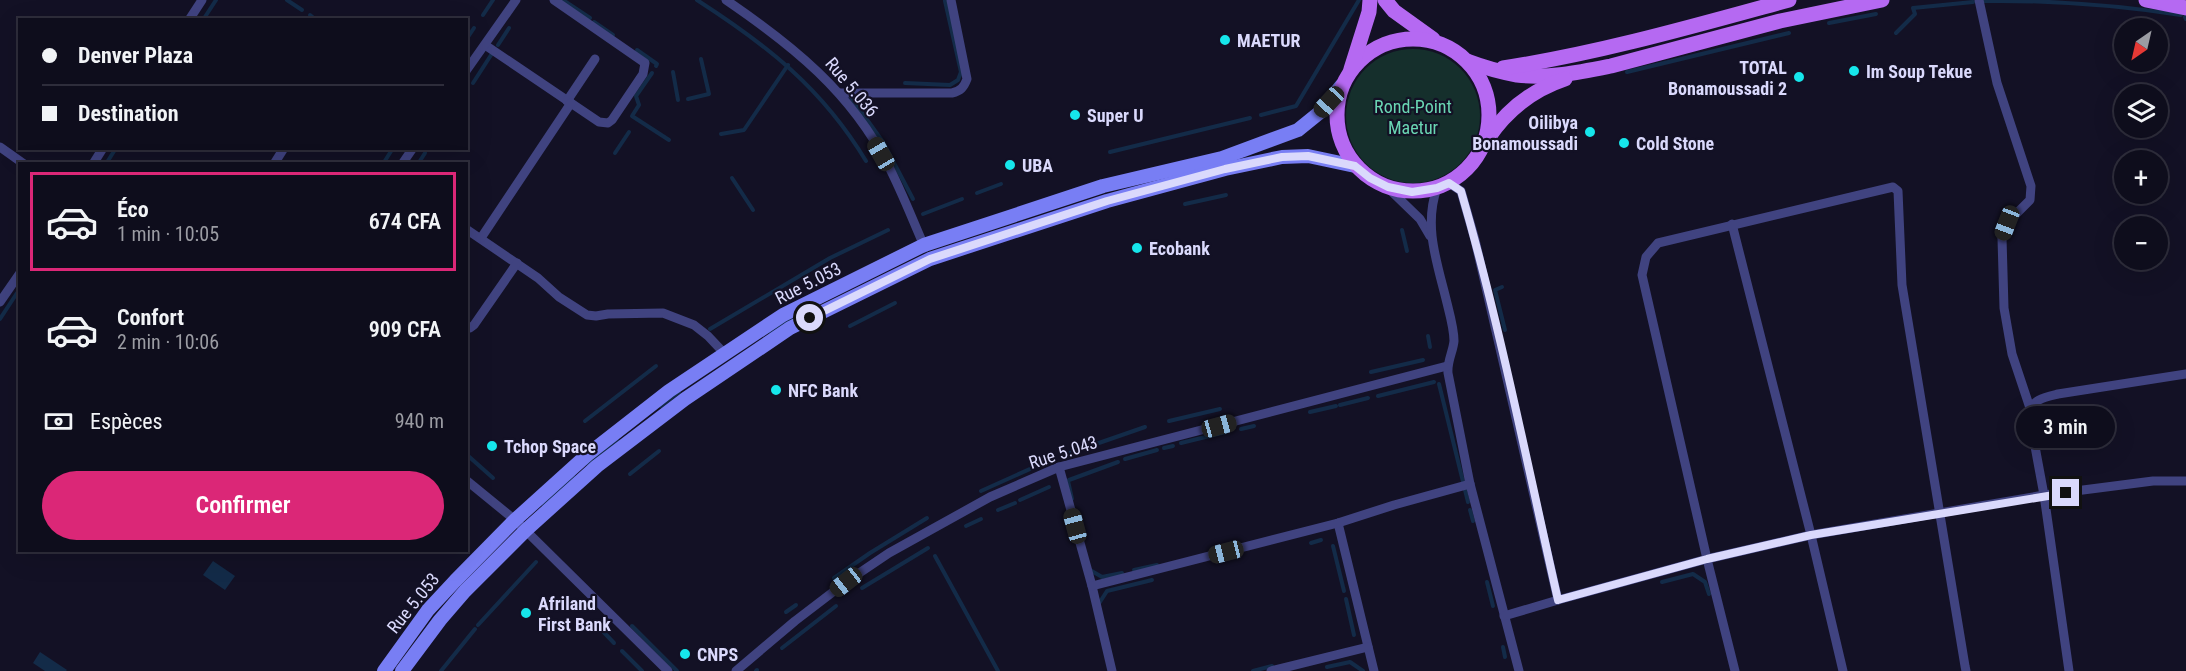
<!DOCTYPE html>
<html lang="fr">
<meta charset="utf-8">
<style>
:root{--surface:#0e0d1c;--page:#171625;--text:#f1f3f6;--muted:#9b9ca3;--line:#2e2d3b;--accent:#db2777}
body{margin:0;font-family:"Roboto Condensed",sans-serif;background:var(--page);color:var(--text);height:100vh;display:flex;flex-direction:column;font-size:22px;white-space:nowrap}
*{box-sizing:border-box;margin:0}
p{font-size:20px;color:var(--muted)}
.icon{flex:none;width:33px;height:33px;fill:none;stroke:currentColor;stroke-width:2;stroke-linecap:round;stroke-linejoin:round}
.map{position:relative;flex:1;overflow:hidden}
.details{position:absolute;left:18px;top:162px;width:450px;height:390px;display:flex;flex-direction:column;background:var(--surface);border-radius:0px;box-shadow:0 6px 24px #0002,0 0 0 2px var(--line)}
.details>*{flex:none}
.hud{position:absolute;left:18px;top:18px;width:450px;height:132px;border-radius:0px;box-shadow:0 6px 24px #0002,0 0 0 2px var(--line);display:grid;align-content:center;height:132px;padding:0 24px;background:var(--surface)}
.needle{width:39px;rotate:214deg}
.fabs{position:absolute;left:2114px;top:18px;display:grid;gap:12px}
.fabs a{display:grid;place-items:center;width:54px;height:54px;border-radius:50%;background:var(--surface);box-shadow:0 6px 24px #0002,0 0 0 2px var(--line);font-size:30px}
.end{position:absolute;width:27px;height:27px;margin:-14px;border:8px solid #dad9fc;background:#111;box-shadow:0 0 0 3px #111}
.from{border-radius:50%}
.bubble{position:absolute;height:42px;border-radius:21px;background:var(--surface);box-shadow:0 6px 24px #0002,0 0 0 2px var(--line);font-size:20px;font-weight:600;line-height:42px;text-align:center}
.car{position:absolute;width:18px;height:36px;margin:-18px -9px;border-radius:8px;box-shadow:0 0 4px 2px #0007;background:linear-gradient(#222 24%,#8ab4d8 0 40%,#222 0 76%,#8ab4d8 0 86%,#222 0)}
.hud b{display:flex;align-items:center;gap:21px;height:57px;font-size:22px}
.hud b+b{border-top:2px solid var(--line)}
.hud i{width:15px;height:15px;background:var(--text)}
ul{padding:10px 0 0;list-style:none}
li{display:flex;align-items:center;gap:18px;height:99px;margin:0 12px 9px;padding:0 12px;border:3px solid transparent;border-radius:0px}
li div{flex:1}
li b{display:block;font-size:22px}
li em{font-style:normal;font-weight:600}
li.active{border-color:var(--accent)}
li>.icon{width:54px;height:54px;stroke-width:1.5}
.pay{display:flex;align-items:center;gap:15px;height:66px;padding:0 24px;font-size:22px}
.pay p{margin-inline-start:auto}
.primary-button{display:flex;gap:12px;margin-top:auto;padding:12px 24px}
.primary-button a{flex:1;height:69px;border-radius:36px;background:var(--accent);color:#fff;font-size:24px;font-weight:600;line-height:69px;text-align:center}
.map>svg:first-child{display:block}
.green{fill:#152f2c}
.water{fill:#132b48}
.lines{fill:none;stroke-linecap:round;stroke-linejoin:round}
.stream{stroke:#132b48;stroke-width:4}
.street{stroke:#404380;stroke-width:9}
.secondary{stroke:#787ef4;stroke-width:14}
.primary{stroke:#b569f2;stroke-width:15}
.route{stroke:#dad9fc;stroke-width:8}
.poi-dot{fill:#16e6eb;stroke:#131125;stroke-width:2}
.labels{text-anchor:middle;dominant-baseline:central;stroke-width:4.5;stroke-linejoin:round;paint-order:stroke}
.poi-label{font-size:18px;font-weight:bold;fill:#dad9fc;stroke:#131125;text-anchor:start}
.street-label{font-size:18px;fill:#dad9fc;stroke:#131125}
.park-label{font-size:18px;fill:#6ad6b3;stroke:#131125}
</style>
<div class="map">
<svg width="2186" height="671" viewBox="0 0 2186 671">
<rect width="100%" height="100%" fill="#131125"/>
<circle class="green" cx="1413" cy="116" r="67"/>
<g class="water">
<polygon points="213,561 235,576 225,590 203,575"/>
<polygon points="40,652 67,670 66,671 45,671 33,663"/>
</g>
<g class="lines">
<g class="stream">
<polyline points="287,0 302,10"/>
<polyline points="563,0 590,18"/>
<path d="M 697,0 C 767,45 822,88 866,161"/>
<path d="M 1983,1 C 2050,0 2115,5 2181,15"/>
<polyline points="310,15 316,20"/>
<polyline points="483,15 493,0"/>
<polyline points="2185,17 2186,19"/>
<polyline points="203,20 216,0"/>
<polyline points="594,22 613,35"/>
<polyline points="1829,23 1876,14"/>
<polyline points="1896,33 1915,14 1913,8 1973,2"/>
<polyline points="466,40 474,28"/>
<polyline points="498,45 509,28"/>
<polyline points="637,50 657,64 656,66"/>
<polyline points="673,72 678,100"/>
<polyline points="1627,72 1789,33"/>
<polyline points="652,73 636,96 639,105 632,116 669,140"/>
<polyline points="473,83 493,52"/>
<polyline points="905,83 950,85 958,80 961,72 945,1"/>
<polyline points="850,96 883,142 913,199"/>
<polyline points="688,99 709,94 701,59"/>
<polyline points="1261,115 1296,106 1359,0"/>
<polyline points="721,134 744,130 788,65"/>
<polyline points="1110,152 1250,118"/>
<polyline points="615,153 629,132"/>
<polyline points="106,164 116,148"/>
<polyline points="383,164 393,148"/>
<polyline points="418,164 425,153"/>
<polyline points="732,178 753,210"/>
<polyline points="977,193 1001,184"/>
<polyline points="1185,204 1226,195"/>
<polyline points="923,214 962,199"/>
<polyline points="1402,230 1407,251"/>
<polyline points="1502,287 1495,290 1505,330"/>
<polyline points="19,290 20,290"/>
<polyline points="0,319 17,293"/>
<polyline points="850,326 895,303"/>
<polyline points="710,329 830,258 888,230"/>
<polyline points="770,332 800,314"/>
<polyline points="1428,336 1430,347"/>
<polyline points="1371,372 1423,360"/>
<polyline points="1439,384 1468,502"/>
<polyline points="1378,396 1434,382"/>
<polyline points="1340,405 1368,398"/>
<polyline points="661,406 679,392"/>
<polyline points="1310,412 1336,406"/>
<polyline points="585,421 656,366"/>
<polyline points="1169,421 1220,409"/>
<polyline points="1241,429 1254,426"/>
<polyline points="1181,443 1226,432"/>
<polyline points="1164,448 1173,446"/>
<polyline points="1070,453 1145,427"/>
<polyline points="466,454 493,478"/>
<polyline points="1125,459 1157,450"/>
<polyline points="588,464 617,440"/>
<polyline points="630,474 659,451"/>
<polyline points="1069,480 1118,462"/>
<polyline points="1068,481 1072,499"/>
<polyline points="981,491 1050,460"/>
<polyline points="1020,500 1049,487"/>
<polyline points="544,505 574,477"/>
<polyline points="998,510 1015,503"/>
<polyline points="1470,510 1473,521"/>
<polyline points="966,526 981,519"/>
<polyline points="1311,543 1321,540"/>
<polyline points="1333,546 1344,591"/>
<polyline points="935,556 998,671"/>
<polyline points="1090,570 1102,577 1122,573"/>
<polyline points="1134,570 1157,565"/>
<polyline points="834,578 870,553 927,518"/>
<polyline points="1487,582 1493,606"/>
<polyline points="1662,582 1693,574 1705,582 1709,594"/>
<polyline points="862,588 928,548"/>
<polyline points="1346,599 1354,635"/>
<polyline points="1098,605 1107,591 1152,580"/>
<polyline points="786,612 796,605"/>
<polyline points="595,623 614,643"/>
<polyline points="478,625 536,562"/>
<polyline points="632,626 677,671"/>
<polyline points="1503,647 1505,657"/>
<polyline points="782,648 836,606"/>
<polyline points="622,651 642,671"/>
<polyline points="1327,667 1350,662 1363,671"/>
<polyline points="441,671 475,629"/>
<polyline points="756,671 757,670"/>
<polyline points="1253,671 1272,666"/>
</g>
<g class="street">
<path d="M 726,0 C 792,45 851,92 888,165 C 902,192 913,221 925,248"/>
<polyline points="1979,0 1997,83 2031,186 2030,200 2007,223 2002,238 2004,308 2012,354 2030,408"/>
<polyline points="189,20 202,0"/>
<polyline points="485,45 599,122 608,123 612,120 643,74 645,63 554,0"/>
<polyline points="466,71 516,0"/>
<path d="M 839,93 L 952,93 C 961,91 964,87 967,79 L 951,0"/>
<polyline points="567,101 595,59"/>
<polyline points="0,147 24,164"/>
<polyline points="93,164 103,148"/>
<polyline points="274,164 284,148"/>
<polyline points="402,164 413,148"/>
<polyline points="1449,183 1461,191 1475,240 1558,600 1707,559 1735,671"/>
<polyline points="1387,187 1420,219 1430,236"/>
<path d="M 1437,188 C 1423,227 1438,265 1447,303 C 1450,315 1454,329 1454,341 C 1453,352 1447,361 1448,373 L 1470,484 L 1519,671"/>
<polyline points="1732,224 1811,535 1843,671"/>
<polyline points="466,229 538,278 559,297 587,315 596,316 608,314 663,313 694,325 708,336 724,353"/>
<polyline points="481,238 571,103"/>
<polyline points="0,302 20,273"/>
<polyline points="466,327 470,328 474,325 517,263"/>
<polyline points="1059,467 1092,586 1112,671"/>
<polyline points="466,480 515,520 668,671"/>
<polyline points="1338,523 1374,671"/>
<polyline points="1092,586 1338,523 1394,505 1470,484"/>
<polyline points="1504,616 1558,600"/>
<polyline points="736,671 795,621 846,582 889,553 990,497 1059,467 1447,366"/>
<polyline points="1271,671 1368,647"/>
<polyline points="1966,671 1965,666 1902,285 1898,191 1893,187 1658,243 1646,257 1642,275 1707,559 1811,535 2044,495 2153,481 2186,481"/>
<path d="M 2069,671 L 2044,495 L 2029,414 C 2032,399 2045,397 2058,394 L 2186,374"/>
</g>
<g class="secondary">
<polyline points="384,671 428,610 455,581 515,520 587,455 669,391 783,315 924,245 1103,186 1222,158 1298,130 1319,113 1342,85"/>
<polyline points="402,671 440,620 465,591 526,530 597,466 685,399 790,328 930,259 1107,201 1225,169 1282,157 1308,156 1355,166"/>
</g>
<g class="primary">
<polyline points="1385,0 1394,11 1433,39"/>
<polyline points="2146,0 2186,8"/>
<circle cx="1413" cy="115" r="76"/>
<path d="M 1467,61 C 1483,67 1500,72 1517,75 C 1548,79 1581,72 1611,66 L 1780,21 L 1882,0"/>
<path d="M 1503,68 C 1600,53 1694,26 1789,0"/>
<polyline points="1351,69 1369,12 1370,0"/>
<path d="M 1488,138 C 1507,110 1532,90 1565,79"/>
</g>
</g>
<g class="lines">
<path class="route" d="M 810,318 L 930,259 L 1107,201 L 1225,169 L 1282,157 L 1308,156 L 1355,166 L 1370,178 L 1388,187 L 1412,192 L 1437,188 L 1449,183 L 1461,191 C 1500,325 1527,463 1558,600 L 1707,559 L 1811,535 L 2066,493"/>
</g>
<g class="poi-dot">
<circle cx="1225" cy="40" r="6"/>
<circle cx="1854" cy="71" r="6"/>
<circle cx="1799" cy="77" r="6"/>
<circle cx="1075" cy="115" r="6"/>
<circle cx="1590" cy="132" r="6"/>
<circle cx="1624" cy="143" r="6"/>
<circle cx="1010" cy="165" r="6"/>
<circle cx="1137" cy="248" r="6"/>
<circle cx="776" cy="390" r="6"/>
<circle cx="492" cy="446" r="6"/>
<circle cx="526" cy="613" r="6"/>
<circle cx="685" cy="654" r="6"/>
</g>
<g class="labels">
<g class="poi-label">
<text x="1237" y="40">MAETUR</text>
<text x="1787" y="67" text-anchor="end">TOTAL<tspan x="1787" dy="21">Bonamoussadi 2</tspan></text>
<text x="1866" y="71">Im Soup Tekue</text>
<text x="1087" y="115">Super U</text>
<text x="1578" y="122" text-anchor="end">Oilibya<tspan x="1578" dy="21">Bonamoussadi</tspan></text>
<text x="1636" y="143">Cold Stone</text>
<text x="1022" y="165">UBA</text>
<text x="1149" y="248">Ecobank</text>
<text x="788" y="390">NFC Bank</text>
<text x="504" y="446">Tchop Space</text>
<text x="538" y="603">Afriland<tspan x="538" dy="21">First Bank</tspan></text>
<text x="697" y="654">CNPS</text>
</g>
<g class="street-label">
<text transform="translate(852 87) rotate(50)">Rue 5.036</text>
<text transform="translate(808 283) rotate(-27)">Rue 5.053</text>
<text transform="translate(1063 452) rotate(-18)">Rue 5.043</text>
<text transform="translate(413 603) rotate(-51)">Rue 5.053</text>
</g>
<g class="park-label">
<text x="1413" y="106">Rond-Point<tspan x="1413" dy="21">Maetur</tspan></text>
</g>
</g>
</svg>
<div class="fabs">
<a><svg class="needle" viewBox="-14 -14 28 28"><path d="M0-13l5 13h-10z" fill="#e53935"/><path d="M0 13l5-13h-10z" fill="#9b9ca3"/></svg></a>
<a><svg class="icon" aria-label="layers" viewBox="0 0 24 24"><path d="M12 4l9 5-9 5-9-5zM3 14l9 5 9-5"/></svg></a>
<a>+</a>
<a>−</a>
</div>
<i class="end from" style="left:810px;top:318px"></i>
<i class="end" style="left:2066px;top:493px"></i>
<div class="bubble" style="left:2016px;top:406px;width:99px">3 min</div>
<i class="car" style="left:1329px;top:102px;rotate:223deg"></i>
<i class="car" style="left:881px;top:154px;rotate:330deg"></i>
<i class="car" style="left:2007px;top:223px;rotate:201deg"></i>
<i class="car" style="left:1219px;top:426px;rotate:75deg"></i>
<i class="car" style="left:1075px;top:526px;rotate:345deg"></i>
<i class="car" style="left:1226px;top:552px;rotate:256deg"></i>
<i class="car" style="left:846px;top:582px;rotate:232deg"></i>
<div class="hud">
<b><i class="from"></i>Denver Plaza</b>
<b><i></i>Destination</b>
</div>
<section class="details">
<ul>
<li class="active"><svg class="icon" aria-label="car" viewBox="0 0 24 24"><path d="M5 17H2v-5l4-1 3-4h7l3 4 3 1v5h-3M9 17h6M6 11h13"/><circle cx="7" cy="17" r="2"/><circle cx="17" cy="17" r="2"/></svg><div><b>Éco</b><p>1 min · 10:05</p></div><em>674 CFA</em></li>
<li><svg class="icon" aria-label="car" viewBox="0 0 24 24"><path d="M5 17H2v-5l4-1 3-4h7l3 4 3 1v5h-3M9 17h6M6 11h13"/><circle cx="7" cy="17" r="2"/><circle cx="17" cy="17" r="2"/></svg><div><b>Confort</b><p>2 min · 10:06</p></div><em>909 CFA</em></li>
</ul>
<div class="pay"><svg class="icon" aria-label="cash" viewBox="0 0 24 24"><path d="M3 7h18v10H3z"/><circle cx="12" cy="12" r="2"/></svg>Espèces<p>940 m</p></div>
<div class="primary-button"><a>Confirmer</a></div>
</section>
</div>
